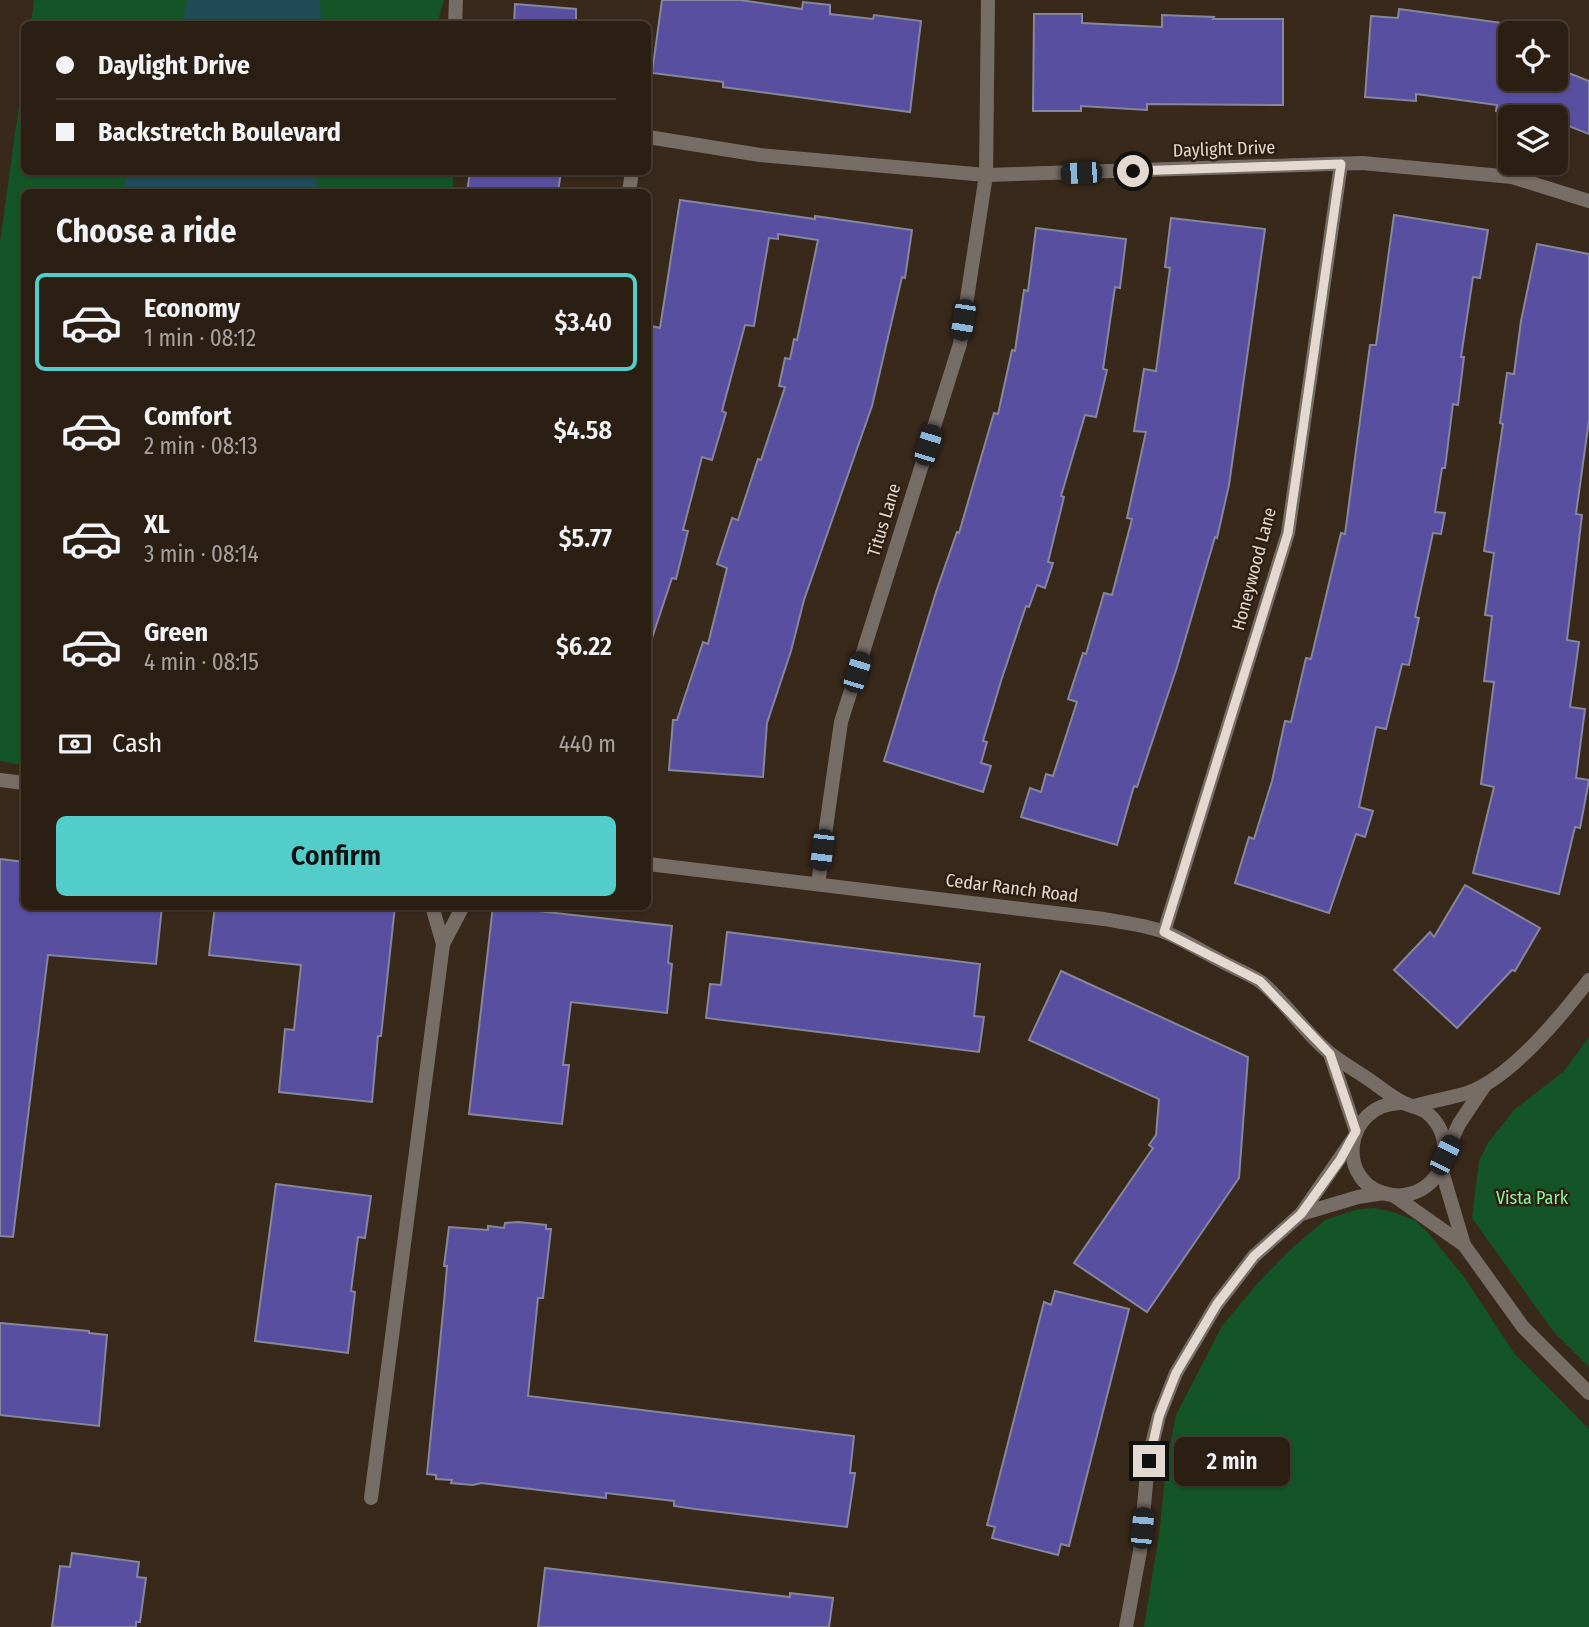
<!DOCTYPE html>
<meta charset="utf-8">
<style>
:root{--surface:#2b1f14;--page:#33271d;--text:#f1f3f6;--muted:#a6a2a0;--line:#473d34;--accent:#53cdc9}
body{margin:0;font-family:"Fira Sans Condensed",sans-serif;background:var(--page);color:var(--text);height:100vh;display:flex;flex-direction:column;font-size:26px;white-space:nowrap}
*{box-sizing:border-box;margin:0}
p{font-size:23px;color:var(--muted)}
.icon{flex:none;width:38px;height:38px;fill:none;stroke:currentColor;stroke-width:2;stroke-linecap:round;stroke-linejoin:round}
.map{position:relative;flex:1;overflow:hidden}
.panel{position:absolute;left:21px;top:189px;width:630px;height:721px;display:flex;flex-direction:column;background:var(--surface);border-radius:10px;box-shadow:0 2px 5px #0004,0 0 0 2px var(--line)}
.panel>*{flex:none}
.hud{position:absolute;left:21px;top:21px;width:630px;height:154px;border-radius:10px;box-shadow:0 2px 5px #0004,0 0 0 2px var(--line);display:grid;align-content:center;height:154px;padding:0 35px;background:var(--surface)}
.tools{position:absolute;left:1498px;top:21px;display:grid;gap:14px}
.tools a{display:grid;place-items:center;width:70px;height:70px;border-radius:10px;background:var(--surface);box-shadow:0 2px 5px #0004,0 0 0 2px var(--line);font-size:35px}
.end{position:absolute;width:32px;height:32px;margin:-16px;border:9px solid #e3d9d0;background:#111;box-shadow:0 0 0 4px #111}
.from{border-radius:50%}
.bubble{position:absolute;height:49px;border-radius:10px;background:var(--surface);box-shadow:0 2px 5px #0004,0 0 0 2px var(--line);font-size:23px;font-weight:600;line-height:49px;text-align:center}
.car{position:absolute;width:21px;height:42px;margin:-21px -10px;border-radius:9px;box-shadow:0 0 5px 2px #0007;background:linear-gradient(#222 24%,#8ab4d8 0 40%,#222 0 76%,#8ab4d8 0 86%,#222 0)}
.hud b{display:flex;align-items:center;gap:24px;height:66px;font-size:26px}
.hud b+b{border-top:2px solid var(--line)}
.hud i{width:18px;height:18px;background:var(--text)}
ul{padding:0;list-style:none}
li{display:flex;align-items:center;gap:21px;height:98px;margin:0 14px 10px;padding:0 21px;border:4px solid transparent;border-radius:10px}
li div{flex:1}
li b{display:block;font-size:26px}
li em{font-style:normal;font-weight:600}
li.on{border-color:var(--accent)}
li>.icon{width:63px;height:63px;stroke-width:1.5}
h2{padding:0 35px;font-size:32px;line-height:84px}
.pay{display:flex;align-items:center;gap:18px;height:77px;padding:0 35px;font-size:26px}
.pay p{margin-inline-start:auto}
.action{display:flex;gap:14px;margin-top:auto;padding:14px 35px}
.action a{flex:1;height:80px;border-radius:10px;background:var(--accent);color:#111;font-size:28px;font-weight:600;line-height:80px;text-align:center}
.map>svg:first-child{display:block}
.green{fill:#135527}
.water{fill:#204c57}
.building{fill:#594fa1;stroke:#86869c;stroke-width:2}
.lines{fill:none;stroke-linecap:round;stroke-linejoin:round}
.street{stroke:#776d67;stroke-width:14}
.route{stroke:#e3d9d0;stroke-width:9}
.labels{text-anchor:middle;dominant-baseline:central;stroke-width:5;stroke-linejoin:round;paint-order:stroke}
.street-label{font-size:18px;fill:#e3d9d0;stroke:#2e1f11}
.park-label{font-size:18px;fill:#85f59e;stroke:#2e1f11}
</style>
<div class="map">
<svg width="1589" height="1627" viewBox="0 0 1589 1627">
<rect width="100%" height="100%" fill="#39291b"/>
<g class="green">
<polygon points="34,0 444,0 437,24 31,24"/>
<polygon points="24,69 24,172 454,172 452,192 24,192 24,765 0,761 0,242"/>
<polygon points="1589,1037 1589,1367 1553,1331 1472,1218 1479,1161 1488,1143 1514,1110 1564,1071"/>
<polygon points="1374,1208 1393,1212 1416,1221 1429,1234 1464,1277 1514,1353 1589,1429 1589,1627 1144,1627 1159,1535 1166,1467 1176,1415 1222,1326 1256,1285 1290,1250 1325,1220 1355,1210"/>
</g>
<g class="water">
<polygon points="187,0 320,0 321,24 182,24"/>
<polygon points="127,172 315,172 318,192 123,192"/>
</g>
<g class="building">
<polygon points="662,0 740,0 802,9 803,2 830,5 830,14 873,19 874,15 921,21 910,112 723,87 723,82 652,73"/>
<polygon points="515,4 576,9 576,24 514,24"/>
<polygon points="1399,9 1510,24 1510,79 1556,79 1556,68 1589,81 1589,134 1556,121 1556,117 1530,117 1496,111 1497,105 1416,94 1416,101 1365,97 1371,16 1398,18"/>
<polygon points="1034,14 1082,14 1082,23 1162,27 1162,15 1214,17 1213,19 1283,19 1283,105 1147,104 1147,110 1081,106 1081,111 1033,111"/>
<polygon points="470,172 561,172 558,192 467,192"/>
<polygon points="680,200 815,219 815,216 912,230 905,278 902,277 872,406 804,600 791,651 767,723 763,777 669,770 673,720 677,720 703,642 708,644 727,568 717,564 732,518 738,520 758,459 761,460 785,387 779,386 785,358 790,359 794,339 797,340 818,240 778,234 778,239 769,238 754,326 745,325 722,411 726,413 712,460 702,457 683,530 688,531 676,579 672,578 651,641 648,640 648,345 652,326 660,328"/>
<polygon points="1394,215 1488,230 1480,278 1473,277 1461,357 1464,357 1458,405 1453,404 1445,468 1442,468 1435,512 1445,513 1441,534 1433,533 1415,617 1419,618 1409,665 1402,664 1386,729 1376,727 1359,807 1373,811 1365,837 1356,834 1329,913 1235,883 1249,837 1254,839 1272,781 1285,721 1291,722 1306,658 1311,659 1341,533 1345,534 1370,345 1376,345"/>
<polygon points="1171,218 1265,229 1229,485 1217,538 1215,537 1177,667 1137,787 1134,786 1117,845 1021,817 1030,788 1041,792 1046,774 1053,776 1077,702 1068,699 1083,653 1086,654 1104,593 1112,595 1132,519 1127,518 1146,432 1134,431 1144,369 1156,371 1170,268 1165,267"/>
<polygon points="1036,228 1126,239 1120,288 1115,287 1103,369 1107,370 1096,417 1085,415 1061,496 1064,497 1048,562 1053,563 1045,588 1037,585 1029,607 1026,606 1001,681 983,741 987,742 981,763 991,766 983,792 884,761 936,592 957,532 959,533 994,413 998,414 1012,350 1015,351 1024,290 1028,291"/>
<polygon points="1537,244 1589,254 1589,420 1576,514 1582,515 1567,640 1579,642 1570,707 1585,709 1576,778 1589,780 1580,828 1575,827 1559,894 1473,873 1494,787 1481,784 1494,682 1484,681 1492,616 1485,615 1494,553 1484,551 1503,424 1500,423 1507,373 1514,374 1521,321"/>
<polygon points="0,859 24,862 24,906 162,906 156,964 48,955 13,1237 0,1236"/>
<polygon points="1465,885 1540,928 1515,971 1512,970 1457,1028 1394,970 1430,932 1434,937"/>
<polygon points="215,906 395,906 381,1036 378,1036 372,1102 279,1092 285,1029 294,1030 301,965 209,955"/>
<polygon points="493,906 672,926 668,963 672,964 667,1013 571,1002 563,1065 569,1065 562,1124 469,1114"/>
<polygon points="727,932 980,964 974,1016 984,1017 979,1052 706,1018 710,984 721,985"/>
<polygon points="1061,971 1248,1057 1239,1178 1147,1312 1074,1263 1153,1148 1149,1145 1156,1135 1159,1099 1029,1040"/>
<polygon points="276,1184 371,1196 365,1238 358,1237 351,1291 355,1292 348,1353 255,1341"/>
<polygon points="518,1222 546,1225 546,1229 551,1229 543,1298 538,1298 528,1396 854,1436 850,1473 855,1473 847,1527 695,1509 674,1506 674,1501 606,1493 606,1498 481,1483 473,1485 451,1483 452,1480 436,1479 436,1475 427,1474 444,1302 447,1266 444,1266 449,1227 488,1230 488,1226 504,1228 505,1223"/>
<polygon points="1055,1291 1129,1309 1069,1546 1061,1544 1058,1555 992,1538 995,1527 987,1525 1044,1302 1051,1305"/>
<polygon points="0,1323 89,1331 89,1333 107,1335 99,1426 0,1415"/>
<polygon points="72,1553 139,1562 137,1577 146,1578 140,1622 136,1622 136,1627 52,1627 60,1566 70,1567"/>
<polygon points="545,1568 790,1597 790,1593 833,1598 829,1627 538,1627"/>
</g>
<g class="lines">
<g class="street">
<polyline points="455,24 456,0"/>
<polyline points="648,137 760,155 986,175 1362,163 1512,177 1589,201"/>
<polyline points="629,192 632,172"/>
<polyline points="0,780 24,783"/>
<path d="M 648,864 L 1104,919 C 1124,923 1148,925 1167,933 C 1186,941 1205,953 1223,962 C 1235,969 1250,974 1261,982 C 1287,1003 1305,1034 1331,1054 C 1344,1064 1358,1072 1371,1081 C 1381,1088 1391,1096 1402,1102 C 1409,1106 1418,1107 1426,1112 C 1448,1129 1451,1162 1431,1182 C 1421,1192 1406,1197 1392,1195 C 1334,1187 1342,1102 1403,1103"/>
<polyline points="818,884 841,722 960,344 986,175 988,0"/>
<polyline points="432,906 443,944"/>
<polyline points="1164,932 1288,533 1341,164"/>
<polyline points="1330,1054 1356,1131"/>
<path d="M 1414,1106 C 1432,1101 1450,1098 1467,1093 C 1511,1078 1561,1016 1589,980"/>
<polyline points="1446,1152 1459,1124 1485,1085"/>
<polyline points="1441,1168 1464,1245"/>
<polyline points="1393,1195 1464,1245 1523,1327 1589,1393"/>
<polyline points="1301,1214 1358,1197 1384,1193"/>
<polyline points="371,1498 443,944 463,906"/>
<polyline points="1126,1627 1140,1551 1148,1461 1159,1416 1176,1373 1217,1304 1254,1256 1301,1214 1353,1139"/>
</g>
</g>
<g class="lines">
<polyline class="route" points="1133,171 1341,164 1288,533 1164,932 1260,981 1330,1054 1356,1131 1340,1160 1301,1214 1254,1256 1217,1304 1176,1373 1159,1416 1149,1461"/>
</g>
<g class="labels">
<g class="street-label">
<text transform="translate(1224 149) rotate(-2)">Daylight Drive</text>
<text transform="translate(884 520) rotate(-73)">Titus Lane</text>
<text transform="translate(1254 569) rotate(-75)">Honeywood Lane</text>
<text transform="translate(1012 888) rotate(7)">Cedar Ranch Road</text>
</g>
<g class="park-label">
<text x="1532" y="1198">Vista Park</text>
</g>
</g>
</svg>
<div class="tools">
<a><svg class="icon" aria-label="locate" viewBox="0 0 24 24"><circle cx="12" cy="12" r="6"/><path d="M12 2v4M12 18v4M2 12h4M18 12h4"/></svg></a>
<a><svg class="icon" aria-label="layers" viewBox="0 0 24 24"><path d="M12 4l9 5-9 5-9-5zM3 14l9 5 9-5"/></svg></a>
</div>
<i class="end from" style="left:1133px;top:171px"></i>
<i class="end" style="left:1149px;top:1461px"></i>
<div class="bubble" style="left:1174px;top:1437px;width:116px">2 min</div>
<i class="car" style="left:1081px;top:173px;rotate:268deg"></i>
<i class="car" style="left:963px;top:320px;rotate:189deg"></i>
<i class="car" style="left:928px;top:445px;rotate:17deg"></i>
<i class="car" style="left:857px;top:672px;rotate:17deg"></i>
<i class="car" style="left:822px;top:850px;rotate:187deg"></i>
<i class="car" style="left:1445px;top:1155px;rotate:26deg"></i>
<i class="car" style="left:1142px;top:1528px;rotate:5deg"></i>
<div class="hud">
<b><i class="from"></i>Daylight Drive</b>
<b><i></i>Backstretch Boulevard</b>
</div>
<section class="panel">
<h2>Choose a ride</h2>
<ul>
<li class="on"><svg class="icon" aria-label="car" viewBox="0 0 24 24"><path d="M5 17H2v-5l4-1 3-4h7l3 4 3 1v5h-3M9 17h6M6 11h13"/><circle cx="7" cy="17" r="2"/><circle cx="17" cy="17" r="2"/></svg><div><b>Economy</b><p>1 min · 08:12</p></div><em>$3.40</em></li>
<li><svg class="icon" aria-label="car" viewBox="0 0 24 24"><path d="M5 17H2v-5l4-1 3-4h7l3 4 3 1v5h-3M9 17h6M6 11h13"/><circle cx="7" cy="17" r="2"/><circle cx="17" cy="17" r="2"/></svg><div><b>Comfort</b><p>2 min · 08:13</p></div><em>$4.58</em></li>
<li><svg class="icon" aria-label="car" viewBox="0 0 24 24"><path d="M5 17H2v-5l4-1 3-4h7l3 4 3 1v5h-3M9 17h6M6 11h13"/><circle cx="7" cy="17" r="2"/><circle cx="17" cy="17" r="2"/></svg><div><b>XL</b><p>3 min · 08:14</p></div><em>$5.77</em></li>
<li><svg class="icon" aria-label="car" viewBox="0 0 24 24"><path d="M5 17H2v-5l4-1 3-4h7l3 4 3 1v5h-3M9 17h6M6 11h13"/><circle cx="7" cy="17" r="2"/><circle cx="17" cy="17" r="2"/></svg><div><b>Green</b><p>4 min · 08:15</p></div><em>$6.22</em></li>
</ul>
<div class="pay"><svg class="icon" aria-label="cash" viewBox="0 0 24 24"><path d="M3 7h18v10H3z"/><circle cx="12" cy="12" r="2"/></svg>Cash<p>440 m</p></div>
<div class="action"><a>Confirm</a></div>
</section>
</div>
